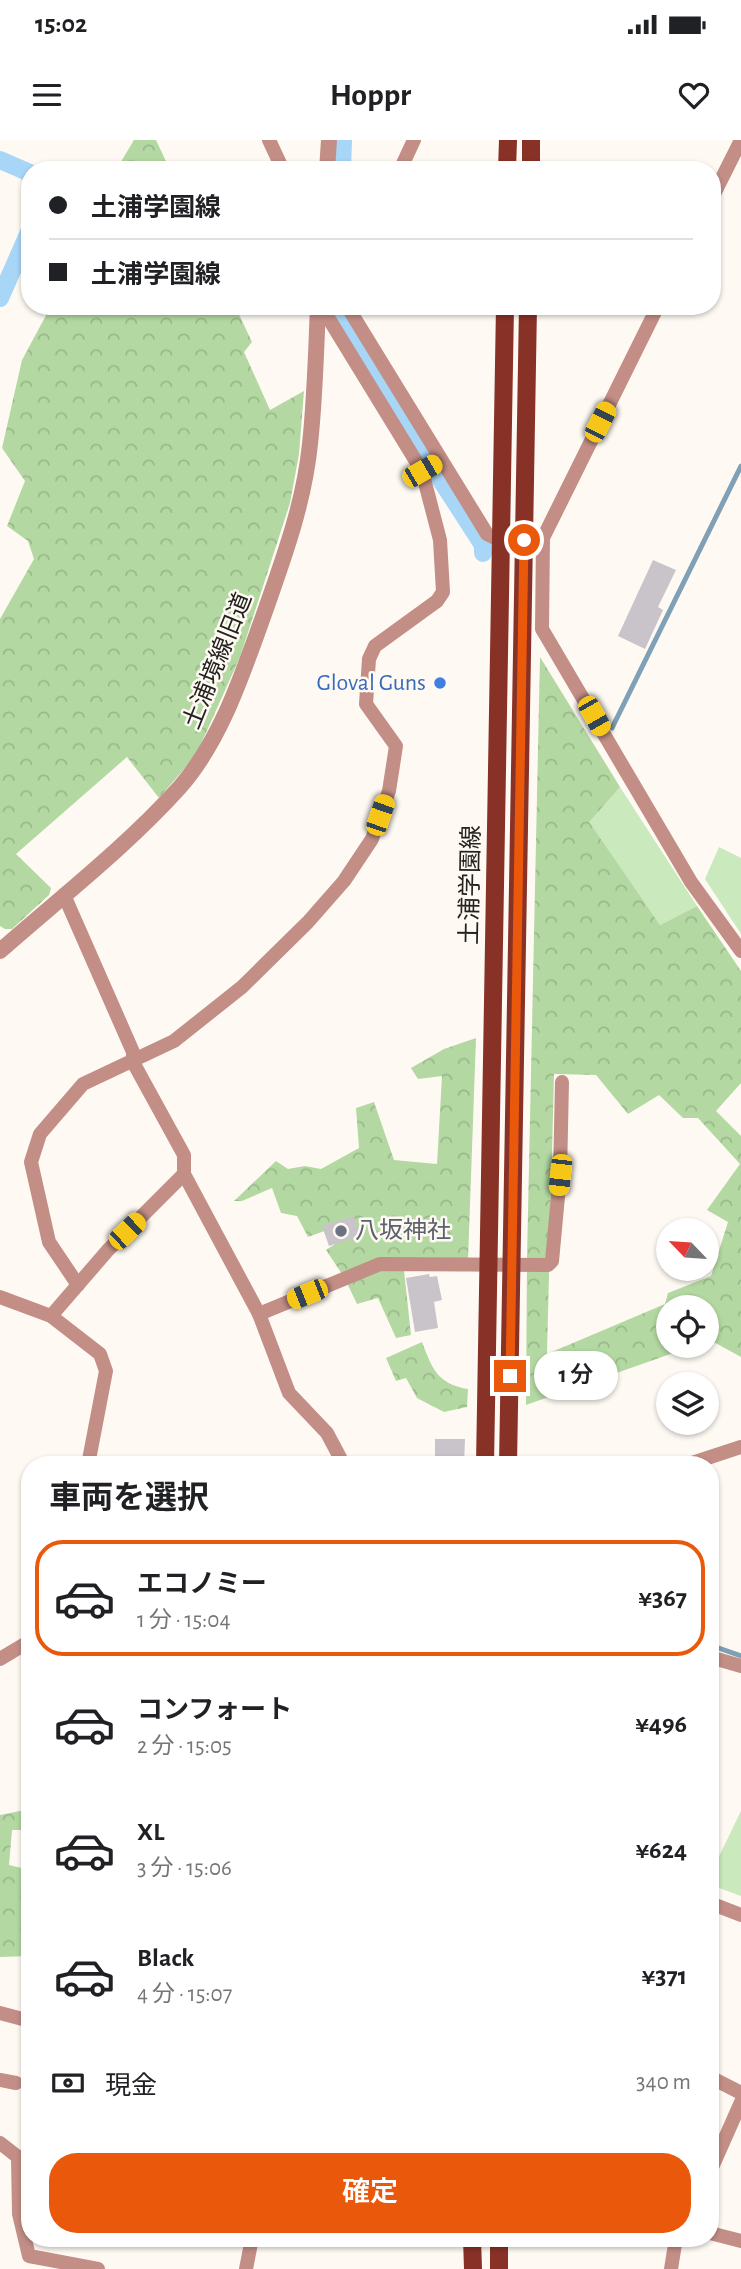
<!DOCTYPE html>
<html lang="ja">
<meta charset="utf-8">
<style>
:root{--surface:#fff;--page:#f6f6f6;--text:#202124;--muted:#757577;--line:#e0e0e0;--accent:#ea580c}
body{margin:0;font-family:"Alegreya Sans","Noto Sans JP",sans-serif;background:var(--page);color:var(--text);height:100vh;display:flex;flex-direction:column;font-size:26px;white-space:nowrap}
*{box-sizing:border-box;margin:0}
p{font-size:23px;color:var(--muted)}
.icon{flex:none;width:38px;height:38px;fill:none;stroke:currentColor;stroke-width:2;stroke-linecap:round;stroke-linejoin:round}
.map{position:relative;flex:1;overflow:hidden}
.panel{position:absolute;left:21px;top:1316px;width:698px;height:791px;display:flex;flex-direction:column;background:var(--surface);border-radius:28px;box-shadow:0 2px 5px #0004}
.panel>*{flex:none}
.banner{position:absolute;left:21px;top:21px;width:700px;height:154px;border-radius:28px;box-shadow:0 2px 5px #0004;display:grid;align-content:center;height:154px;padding:0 28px;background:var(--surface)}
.needle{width:46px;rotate:295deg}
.controls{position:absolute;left:656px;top:1078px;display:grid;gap:14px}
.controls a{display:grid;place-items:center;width:63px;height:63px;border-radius:50%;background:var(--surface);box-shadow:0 2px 5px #0004;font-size:35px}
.end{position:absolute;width:32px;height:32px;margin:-16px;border:9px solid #ea580c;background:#fff;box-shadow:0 0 0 4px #fff}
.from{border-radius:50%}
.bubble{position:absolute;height:49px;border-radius:24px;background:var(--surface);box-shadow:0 2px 5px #0004;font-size:23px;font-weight:600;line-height:49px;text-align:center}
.car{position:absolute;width:21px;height:42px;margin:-21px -10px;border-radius:9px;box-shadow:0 0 5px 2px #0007;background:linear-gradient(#f5c518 24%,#345 0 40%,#f5c518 0 76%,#345 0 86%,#f5c518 0)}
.banner b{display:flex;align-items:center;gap:24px;height:66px;font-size:26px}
.banner b+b{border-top:2px solid var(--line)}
.banner i{width:18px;height:18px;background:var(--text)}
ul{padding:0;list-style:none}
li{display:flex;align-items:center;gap:21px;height:116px;margin:0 14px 10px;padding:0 14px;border:4px solid transparent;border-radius:28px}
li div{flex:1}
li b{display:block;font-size:26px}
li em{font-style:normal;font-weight:600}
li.current{border-color:var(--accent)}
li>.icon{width:63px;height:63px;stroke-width:1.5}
h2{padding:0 28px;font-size:32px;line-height:84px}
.pay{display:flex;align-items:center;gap:18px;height:77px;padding:0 28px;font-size:26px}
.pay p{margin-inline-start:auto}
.button{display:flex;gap:14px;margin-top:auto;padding:14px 28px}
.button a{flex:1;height:80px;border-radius:28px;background:var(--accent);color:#fff;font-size:28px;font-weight:600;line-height:80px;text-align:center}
.status{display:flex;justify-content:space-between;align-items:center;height:49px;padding:0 35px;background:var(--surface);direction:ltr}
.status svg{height:19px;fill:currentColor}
header{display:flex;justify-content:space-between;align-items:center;height:91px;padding:0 28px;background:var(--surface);font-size:32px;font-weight:600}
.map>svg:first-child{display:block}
.grass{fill:#cae9bc}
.forest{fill:url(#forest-crowns);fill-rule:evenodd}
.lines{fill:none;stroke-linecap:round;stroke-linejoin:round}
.stream{stroke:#7fa0b6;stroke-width:5}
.canal{stroke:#a7d6f6;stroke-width:18}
.building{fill:#c8c4ca}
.minor{stroke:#c28e86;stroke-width:14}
.tertiary{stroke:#c28e86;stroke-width:16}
.primary{stroke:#883127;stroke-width:18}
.route{stroke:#ea580c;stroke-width:9}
.shop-dot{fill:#3f7fe0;stroke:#fefaf3;stroke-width:2.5}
.worship-dot{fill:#6b7280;stroke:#fefaf3;stroke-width:2.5}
.labels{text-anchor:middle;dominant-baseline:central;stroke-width:5;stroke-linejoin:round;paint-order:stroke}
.street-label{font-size:24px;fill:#23221f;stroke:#fefaf3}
.shop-label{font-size:24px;fill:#366cbe;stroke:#fefaf3;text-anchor:end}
.worship-label{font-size:24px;fill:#5b616d;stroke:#fefaf3;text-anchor:start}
</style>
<div class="status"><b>15:02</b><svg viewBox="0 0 49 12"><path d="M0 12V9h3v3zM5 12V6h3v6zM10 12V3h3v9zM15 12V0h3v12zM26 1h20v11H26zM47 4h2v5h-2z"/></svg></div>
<header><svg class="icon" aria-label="menu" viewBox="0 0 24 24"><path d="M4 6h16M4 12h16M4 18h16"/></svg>Hoppr<svg class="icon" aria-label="heart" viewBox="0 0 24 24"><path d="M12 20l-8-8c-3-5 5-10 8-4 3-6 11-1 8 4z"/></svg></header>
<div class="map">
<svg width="741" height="2129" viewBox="0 0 741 2129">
<defs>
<pattern id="forest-crowns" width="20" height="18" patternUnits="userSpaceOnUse" patternTransform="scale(1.75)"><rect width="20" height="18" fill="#b3d8a2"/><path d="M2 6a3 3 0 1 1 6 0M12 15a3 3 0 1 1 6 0" fill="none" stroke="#9ab98b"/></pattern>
</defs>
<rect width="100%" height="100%" fill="#fefaf3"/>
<g class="grass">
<polygon points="620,647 697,766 660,785 588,682"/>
<polygon points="719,707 741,718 741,794 705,739"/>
<polygon points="741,1671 741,1756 711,1745 711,1733"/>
</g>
<g class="forest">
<polygon points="134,0 156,0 170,30 116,30"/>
<polygon points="51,166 235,166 252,202 244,212 270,270 304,251 299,314 290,363 240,517 196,615 159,658 127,617 16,714 51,748 49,755 12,789 5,789 0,786 0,479 34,419 28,401 7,386 25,341 2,308 22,220"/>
<path d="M 540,517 L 620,647 L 589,682 L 660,785 L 697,766 L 741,831 L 741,943 L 716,971 L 741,996 L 741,1217 L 710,1200 L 707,1201 L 707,1167 L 668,1167 L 668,1206 L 693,1206 L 526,1265 L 527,1118 ZM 554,934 L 596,935 L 628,974 L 659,955 L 683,978 L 698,978 L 740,1024 L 707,1070 L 728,1082 L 711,1136 L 668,1153 L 665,1164 L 547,1214 Z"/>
<polygon points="476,898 468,1120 403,1121 411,1195 396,1198 378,1158 357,1164 344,1137 326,1110 355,1091 352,1081 308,1097 297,1076 281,1073 272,1048 242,1061 234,1061 276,1021 288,1029 305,1026 321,1029 359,1008 356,968 374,962 394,1020 437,1024 442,936 418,939 411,928 444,909"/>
<path d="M 422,1202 C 432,1228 437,1244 468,1249 L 467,1267 L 444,1272 L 417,1258 L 406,1238 L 396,1241 L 386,1218 Z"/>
<polygon points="30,1669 30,1690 12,1690 9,1725 30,1730 30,1816 0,1817 0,1675"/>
</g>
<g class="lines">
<g class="stream">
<polyline points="612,588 741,326"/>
<polyline points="710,1505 741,1516"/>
</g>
<g class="canal">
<polyline points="0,20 30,33"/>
<polyline points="342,30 343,0"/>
<polyline points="0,158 30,90"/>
<polyline points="339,166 424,312"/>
<polyline points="439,337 483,405 483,413"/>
</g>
</g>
<g class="building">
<polygon points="653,420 676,430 658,467 663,470 645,509 618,496"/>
<polygon points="354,1076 360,1096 329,1106 322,1086"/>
<polygon points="429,1134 430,1137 437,1136 442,1160 434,1162 438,1188 415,1192 406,1138"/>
<polygon points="435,1299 465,1299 464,1325 435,1325"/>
</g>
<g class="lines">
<g class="minor">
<polyline points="269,0 283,30"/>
<polyline points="400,30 414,0"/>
<polyline points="712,58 741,0"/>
<polyline points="347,166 487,394 501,401 534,399"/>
<polyline points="658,166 543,398 542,489 691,742 741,811"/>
<polyline points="64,755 133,912 133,922 184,1015 184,1034 259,1174 289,1253 327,1293 344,1325"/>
<polyline points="78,1145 49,1102 31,1022 40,994 83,944 174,901 242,847 308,782 344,741 372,699 389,651 396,606 366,564 369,519 375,506 437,461 443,452 440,400 422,331 321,166"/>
<polyline points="0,1157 51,1176 100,1214 106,1231 88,1325"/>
<polyline points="259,1174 380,1124 548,1125 552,1121 560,1035 562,942"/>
<polyline points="51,1176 108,1110 184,1034"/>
<polyline points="686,1325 741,1307"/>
<polyline points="710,1517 741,1526"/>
<polyline points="0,1519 30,1501"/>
<polyline points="710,1763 741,1775"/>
<polyline points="0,1873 30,1881"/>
<polyline points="710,1937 741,1953"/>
<polyline points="0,1940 16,1943"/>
<polyline points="0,2003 18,2017 30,2019"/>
<polyline points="18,2017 19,2074 29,2116 98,2129"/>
<polyline points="710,2032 741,1962"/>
<polyline points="710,2093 741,2101"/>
<polyline points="246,2129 252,2098"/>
<polyline points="671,2129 676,2098"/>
</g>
<g class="tertiary">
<polyline points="327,30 329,0"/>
<path d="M 0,811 C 60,758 126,707 180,647 C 221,600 242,535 263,477 C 283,420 304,364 310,304 C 315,258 316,212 318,166"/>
</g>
<g class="primary">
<polyline points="507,30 508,0"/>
<polyline points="531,30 531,0"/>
<polyline points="485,1325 505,166"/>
<polyline points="508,1325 528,166"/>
<polyline points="472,2098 473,2129"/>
<polyline points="499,2098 499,2129"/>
</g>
</g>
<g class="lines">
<polyline class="route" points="510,1236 524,400"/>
</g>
<circle class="shop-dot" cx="440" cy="543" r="7"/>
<circle class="worship-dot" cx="341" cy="1091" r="7"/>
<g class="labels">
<g class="street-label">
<text transform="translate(218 521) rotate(-68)">土浦境線旧道</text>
<text transform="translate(471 745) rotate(-89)">土浦学園線</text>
</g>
<g class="shop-label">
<text x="426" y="543">Gloval Guns</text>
</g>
<g class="worship-label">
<text x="355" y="1091">八坂神社</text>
</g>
</g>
</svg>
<div class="controls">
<a><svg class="needle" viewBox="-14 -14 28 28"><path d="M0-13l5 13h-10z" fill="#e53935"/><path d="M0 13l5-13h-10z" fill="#757577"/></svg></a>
<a><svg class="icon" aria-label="locate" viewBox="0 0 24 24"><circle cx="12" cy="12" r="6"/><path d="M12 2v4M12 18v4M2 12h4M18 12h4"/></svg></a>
<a><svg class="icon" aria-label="layers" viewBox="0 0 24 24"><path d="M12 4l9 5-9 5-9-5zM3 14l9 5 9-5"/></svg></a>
</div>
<i class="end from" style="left:524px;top:400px"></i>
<i class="end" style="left:510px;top:1236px"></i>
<div class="bubble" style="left:534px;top:1211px;width:84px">1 分</div>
<i class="car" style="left:600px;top:282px;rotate:27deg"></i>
<i class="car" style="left:422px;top:331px;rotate:60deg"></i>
<i class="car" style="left:594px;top:576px;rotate:150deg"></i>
<i class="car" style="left:380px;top:675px;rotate:19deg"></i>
<i class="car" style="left:560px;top:1035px;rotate:186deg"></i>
<i class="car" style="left:127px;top:1091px;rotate:46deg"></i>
<i class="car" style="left:307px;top:1154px;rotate:248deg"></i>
<div class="banner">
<b><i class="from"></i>土浦学園線</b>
<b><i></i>土浦学園線</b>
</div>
<section class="panel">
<h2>車両を選択</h2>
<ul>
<li class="current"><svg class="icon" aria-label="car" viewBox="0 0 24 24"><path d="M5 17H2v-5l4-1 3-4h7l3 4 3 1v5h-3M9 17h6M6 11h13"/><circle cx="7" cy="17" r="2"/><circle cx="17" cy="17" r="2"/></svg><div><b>エコノミー</b><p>1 分 · 15:04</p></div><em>¥367</em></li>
<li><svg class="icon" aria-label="car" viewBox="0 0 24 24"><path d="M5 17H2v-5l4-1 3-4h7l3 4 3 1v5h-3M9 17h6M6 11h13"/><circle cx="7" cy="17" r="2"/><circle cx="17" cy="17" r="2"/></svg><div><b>コンフォート</b><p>2 分 · 15:05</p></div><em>¥496</em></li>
<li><svg class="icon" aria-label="car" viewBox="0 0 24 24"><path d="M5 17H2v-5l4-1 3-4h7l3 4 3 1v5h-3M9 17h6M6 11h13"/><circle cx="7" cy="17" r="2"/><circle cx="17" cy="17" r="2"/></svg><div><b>XL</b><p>3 分 · 15:06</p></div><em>¥624</em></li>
<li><svg class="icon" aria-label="car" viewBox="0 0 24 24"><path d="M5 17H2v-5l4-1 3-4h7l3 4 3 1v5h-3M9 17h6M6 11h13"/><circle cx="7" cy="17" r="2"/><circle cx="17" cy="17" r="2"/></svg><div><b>Black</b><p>4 分 · 15:07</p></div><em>¥371</em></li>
</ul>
<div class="pay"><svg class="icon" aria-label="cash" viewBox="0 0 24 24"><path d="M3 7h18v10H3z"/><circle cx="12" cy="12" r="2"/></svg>現金<p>340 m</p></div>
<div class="button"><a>確定</a></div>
</section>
</div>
